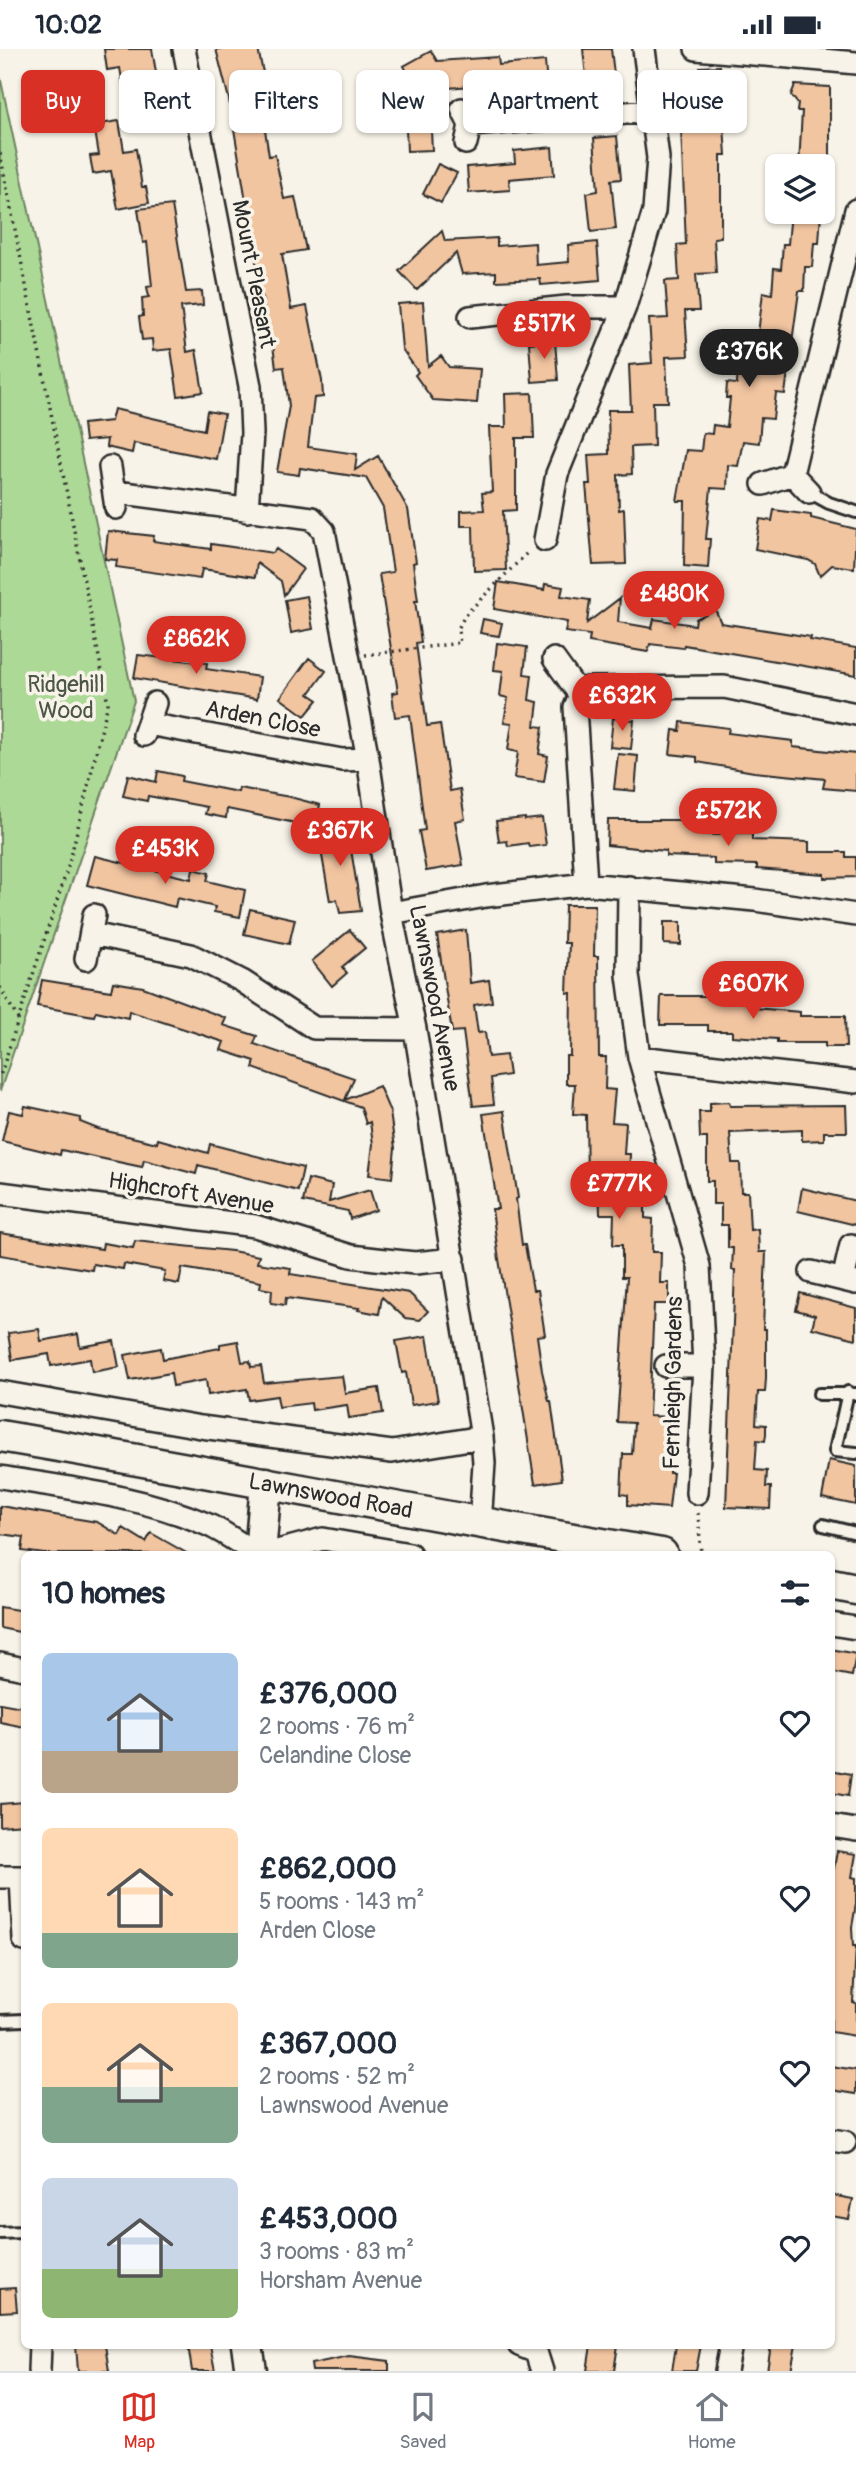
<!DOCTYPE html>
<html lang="en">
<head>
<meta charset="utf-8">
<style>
	:root { --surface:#fff; --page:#f2f2f3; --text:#1f2937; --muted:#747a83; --line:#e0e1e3; --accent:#d93025 }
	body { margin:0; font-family:Pangolin,sans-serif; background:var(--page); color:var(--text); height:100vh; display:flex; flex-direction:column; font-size:26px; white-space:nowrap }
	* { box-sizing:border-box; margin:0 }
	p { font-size:23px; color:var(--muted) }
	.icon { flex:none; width:38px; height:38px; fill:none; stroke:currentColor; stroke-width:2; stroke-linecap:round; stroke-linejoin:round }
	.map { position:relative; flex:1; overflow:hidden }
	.panel { position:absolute; left:21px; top:1502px; width:814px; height:798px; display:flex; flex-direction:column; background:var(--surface); border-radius:10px; box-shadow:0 2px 5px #0004 }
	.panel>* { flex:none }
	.top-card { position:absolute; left:21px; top:21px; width:816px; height:63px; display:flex; gap:14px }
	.fabs { position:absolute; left:765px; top:105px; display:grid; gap:14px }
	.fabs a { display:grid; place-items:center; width:70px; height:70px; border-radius:10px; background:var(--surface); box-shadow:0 2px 5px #0004; font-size:35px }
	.price { position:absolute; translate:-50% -60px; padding:0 16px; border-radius:24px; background:var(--accent); color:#fff; font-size:23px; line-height:46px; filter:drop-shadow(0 2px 4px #0008) }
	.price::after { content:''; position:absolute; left:50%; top:42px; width:21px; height:16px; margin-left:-10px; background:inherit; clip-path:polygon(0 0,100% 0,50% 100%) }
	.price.selected { background:#222; color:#fff }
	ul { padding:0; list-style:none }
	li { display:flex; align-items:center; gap:21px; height:175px; padding:0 21px }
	li span { display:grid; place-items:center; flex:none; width:196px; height:140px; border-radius:10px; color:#555 }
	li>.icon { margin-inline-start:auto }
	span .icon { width:84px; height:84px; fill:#fffc; stroke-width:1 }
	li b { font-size:30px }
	h2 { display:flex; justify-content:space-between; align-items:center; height:84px; padding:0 21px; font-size:30px }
	.chip { padding:0 24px; border-radius:10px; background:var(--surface); box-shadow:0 2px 5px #0004; font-size:24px; line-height:63px }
	.chip.selected { background:var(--accent); color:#fff }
	.status { display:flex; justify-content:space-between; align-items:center; height:49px; padding:0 35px; background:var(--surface); direction:ltr }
	.status svg { height:19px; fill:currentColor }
	.menu { display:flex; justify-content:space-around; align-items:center; height:98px; border-top:2px solid var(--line); background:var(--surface); font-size:19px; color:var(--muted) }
	.menu a { display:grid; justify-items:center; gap:4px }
	.menu .selected { color:var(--accent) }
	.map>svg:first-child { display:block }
</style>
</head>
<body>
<div class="status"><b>10:02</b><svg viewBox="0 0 49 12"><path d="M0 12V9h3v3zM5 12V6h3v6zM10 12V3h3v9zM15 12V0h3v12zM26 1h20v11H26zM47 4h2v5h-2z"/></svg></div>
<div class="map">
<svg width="856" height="2322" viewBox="0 0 856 2322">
	<rect width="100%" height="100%" fill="#f7f3e8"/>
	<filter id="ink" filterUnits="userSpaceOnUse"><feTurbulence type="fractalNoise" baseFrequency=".0143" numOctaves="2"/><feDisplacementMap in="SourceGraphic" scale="14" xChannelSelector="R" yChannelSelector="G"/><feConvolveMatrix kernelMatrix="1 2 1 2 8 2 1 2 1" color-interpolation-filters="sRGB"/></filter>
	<g filter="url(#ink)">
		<path fill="#add997" stroke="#6c8261" stroke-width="2" d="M 0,27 L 134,652 L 0,1042 Z"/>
		<path fill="#f2c5a1" stroke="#2b2b2b" stroke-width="2" d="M 104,0 L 152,0 L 163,64 L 129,69 L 120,19 L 107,21 Z
			M 216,0 L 258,0 L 268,47 L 260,48 L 269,107 L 275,106 L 284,150 L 295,148 L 306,201 L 282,205 L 291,260 L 307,257 L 322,332 L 323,348 L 314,349 L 308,398 L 357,405 L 355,421 L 378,407 L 408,460 L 416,513 L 413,514 L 418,552 L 415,552 L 421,593 L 416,594 L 427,677 L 440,675 L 450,742 L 460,740 L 465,770 L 455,772 L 463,816 L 426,822 L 419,782 L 425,781 L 410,666 L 395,668 L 392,644 L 398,643 L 379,525 L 393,523 L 383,459 L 366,429 L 300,419 L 299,426 L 277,423 L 289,357 L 284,318 L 276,319 L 272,289 L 269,290 L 229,50 Z
			M 583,0 L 611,0 L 616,42 L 588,46 Z
			M 431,2 L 437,12 L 498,8 L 499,16 L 545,12 L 547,37 L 510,41 L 510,34 L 447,39 L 423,52 L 404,17 Z
			M 720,17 L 726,106 L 721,106 L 721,188 L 714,189 L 716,224 L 696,225 L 699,262 L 685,262 L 688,307 L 666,308 L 668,353 L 653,353 L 654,397 L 631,398 L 632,425 L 618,426 L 619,461 L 624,460 L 626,515 L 593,516 L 586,435 L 590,435 L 588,406 L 609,405 L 608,361 L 631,361 L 629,316 L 652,314 L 649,270 L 668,269 L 665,232 L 679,231 L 677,196 L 686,195 L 679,33 L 701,32 L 700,18 Z
			M 795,36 L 830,38 L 830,117 L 799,117 L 802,62 L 797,62 L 798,55 L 791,46 Z
			M 405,61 L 430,61 L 432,101 L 407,102 Z
			M 119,72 L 124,102 L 136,100 L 142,138 L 146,138 L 149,154 L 118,160 L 111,122 L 93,125 L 90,107 L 99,106 L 94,76 Z
			M 617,87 L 621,130 L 611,131 L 616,180 L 591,183 L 587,144 L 598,142 L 594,89 Z
			M 552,98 L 554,126 L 509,130 L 510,141 L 469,144 L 467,118 L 515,114 L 514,102 Z
			M 438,115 L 457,124 L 441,154 L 423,145 Z
			M 172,156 L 186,243 L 202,242 L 203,256 L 181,258 L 187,303 L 196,301 L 203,343 L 178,347 L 171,300 L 153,302 L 152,290 L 142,291 L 139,268 L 143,267 L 142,249 L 149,248 L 147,238 L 152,237 L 147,193 L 143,194 L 138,160 Z
			M 791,163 L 821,163 L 819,194 L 814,194 L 812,218 L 805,218 L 804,242 L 799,242 L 785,345 L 776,344 L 773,370 L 761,369 L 759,394 L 743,392 L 738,417 L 728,416 L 727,440 L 711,439 L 706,490 L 710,490 L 708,519 L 684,517 L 685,452 L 677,452 L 686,401 L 701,402 L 703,384 L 712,385 L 713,376 L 727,378 L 730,349 L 726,349 L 727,334 L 737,335 L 738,310 L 748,311 L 748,301 L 756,302 L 763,243 L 772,245 L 774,219 L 781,220 L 783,195 L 788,195 Z
			M 442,182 L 445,192 L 497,189 L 497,197 L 535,194 L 536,216 L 569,213 L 568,196 L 597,193 L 600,231 L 541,236 L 540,230 L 496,232 L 496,223 L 462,225 L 456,204 L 417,241 L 399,222 Z
			M 423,253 L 428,317 L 441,307 L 449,318 L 480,320 L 477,354 L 433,351 L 415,326 L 418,323 L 402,300 L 398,255 Z
			M 555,292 L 558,331 L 532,333 L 529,294 Z
			M 532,344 L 534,389 L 516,389 L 516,461 L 503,462 L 506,521 L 474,522 L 473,477 L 461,477 L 461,462 L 484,461 L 482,444 L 492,443 L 489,378 L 506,378 L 505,345 Z
			M 114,360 L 204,381 L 207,362 L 224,365 L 216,410 L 134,394 L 132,404 L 106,398 L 107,390 L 85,392 L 83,375 L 111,372 Z
			M 774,461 L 811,466 L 811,469 L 856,480 L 854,519 L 832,516 L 820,527 L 815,515 L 808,511 L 755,500 L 760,470 L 772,472 Z
			M 108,482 L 154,487 L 153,492 L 211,500 L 211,495 L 273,504 L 276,500 L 303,520 L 284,546 L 281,532 L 257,514 L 255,528 L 202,520 L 200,530 L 116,518 L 117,511 L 105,510 Z
			M 498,533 L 544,541 L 545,535 L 563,538 L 561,547 L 590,551 L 587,574 L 620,549 L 618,573 L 652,579 L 654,570 L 695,576 L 696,570 L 715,560 L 721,574 L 811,588 L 810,591 L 856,599 L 856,626 L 684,596 L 683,599 L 650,595 L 648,603 L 589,593 L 590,586 L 565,583 L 567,573 L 494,560 Z
			M 307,547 L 313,580 L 291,584 L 285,551 Z
			M 483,570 L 502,574 L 499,587 L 480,584 Z
			M 497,594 L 527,598 L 524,625 L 532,626 L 529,651 L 538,653 L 535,677 L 543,678 L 539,705 L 548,707 L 544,733 L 514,729 L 518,703 L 508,701 L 512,674 L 504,673 L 508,649 L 500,647 L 503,622 L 494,621 Z
			M 138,606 L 207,614 L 206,620 L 260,628 L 257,650 L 134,629 Z
			M 309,609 L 326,622 L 309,645 L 318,651 L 305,667 L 280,649 Z
			M 613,669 L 634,671 L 631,700 L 610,698 Z
			M 681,673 L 729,679 L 728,684 L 793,692 L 793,698 L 856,705 L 856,742 L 823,739 L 825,730 L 754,723 L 697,713 L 697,708 L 670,705 L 673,681 L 680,682 Z
			M 618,705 L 638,707 L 635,742 L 614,740 Z
			M 158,722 L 182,727 L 181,732 L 238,743 L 239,739 L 290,748 L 320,756 L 315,778 L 227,760 L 226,769 L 205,765 L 207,758 L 148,747 L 147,752 L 123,747 L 128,726 L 156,733 Z
			M 525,769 L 525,771 L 542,769 L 546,796 L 529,798 L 528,794 L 508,797 L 507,792 L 499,793 L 496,772 Z
			M 608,771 L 685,771 L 685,775 L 694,776 L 694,785 L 719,786 L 726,777 L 733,784 L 752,784 L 752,791 L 809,793 L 809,803 L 846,803 L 846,808 L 856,808 L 856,828 L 824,829 L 824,825 L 757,820 L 757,816 L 714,815 L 714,809 L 666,807 L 666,802 L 607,796 Z
			M 337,773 L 349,788 L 361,862 L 340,864 L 337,851 L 330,852 L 318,784 Z
			M 95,807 L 191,830 L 193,820 L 209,824 L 207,832 L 245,841 L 240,868 L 214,863 L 215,858 L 177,849 L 175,858 L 87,836 Z
			M 565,856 L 595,856 L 594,907 L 598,907 L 599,1008 L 606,1008 L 605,1040 L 615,1041 L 612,1073 L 626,1074 L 624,1105 L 630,1105 L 629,1136 L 645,1136 L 645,1169 L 653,1170 L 652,1203 L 661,1203 L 660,1234 L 669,1234 L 669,1255 L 654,1255 L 649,1367 L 672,1368 L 669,1424 L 673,1424 L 669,1459 L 628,1456 L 628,1446 L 621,1445 L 623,1405 L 632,1405 L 634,1374 L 617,1373 L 627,1228 L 622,1228 L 622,1196 L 613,1196 L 614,1165 L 600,1165 L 599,1131 L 587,1130 L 586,1066 L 573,1065 L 575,1035 L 566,1035 L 566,1007 L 570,1007 L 571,944 L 567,944 L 569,894 L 564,894 Z
			M 250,860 L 295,870 L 289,895 L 244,885 Z
			M 664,873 L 681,873 L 681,896 L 664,895 Z
			M 350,881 L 365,899 L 342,918 L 347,924 L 332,937 L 312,912 Z
			M 466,881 L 470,934 L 489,931 L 492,953 L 474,956 L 478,984 L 485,983 L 488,1008 L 506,1006 L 509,1026 L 491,1029 L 494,1055 L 473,1057 L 463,982 L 452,983 L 437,886 Z
			M 42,931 L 111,942 L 113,933 L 143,938 L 226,969 L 223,976 L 257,987 L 254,995 L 354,1029 L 345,1051 L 379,1037 L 390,1063 L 395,1099 L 392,1129 L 369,1126 L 373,1095 L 370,1073 L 366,1075 L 361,1058 L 253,1019 L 255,1012 L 221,1001 L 224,993 L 129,962 L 128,969 L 96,962 L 94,967 L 37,957 Z
			M 661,947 L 708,947 L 708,950 L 732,950 L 732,952 L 755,953 L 755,959 L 800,963 L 800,967 L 845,967 L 846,998 L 825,998 L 825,994 L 777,994 L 777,990 L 732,987 L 732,982 L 708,982 L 708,976 L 660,976 Z
			M 729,1053 L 730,1057 L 846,1056 L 847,1083 L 824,1083 L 824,1091 L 802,1092 L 802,1081 L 730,1084 L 732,1114 L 740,1114 L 741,1143 L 748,1143 L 750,1181 L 758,1180 L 759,1203 L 766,1203 L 763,1280 L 766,1280 L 766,1329 L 765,1343 L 758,1343 L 756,1375 L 766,1376 L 766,1385 L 765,1392 L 757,1391 L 755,1421 L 767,1422 L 766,1438 L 771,1438 L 770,1460 L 726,1458 L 735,1221 L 732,1221 L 733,1199 L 728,1199 L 728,1176 L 721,1176 L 721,1155 L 713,1155 L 713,1132 L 707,1132 L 707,1089 L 700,1089 L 699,1063 L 710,1063 L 710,1054 Z
			M 25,1057 L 81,1069 L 80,1073 L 98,1080 L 157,1094 L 158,1090 L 208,1104 L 210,1095 L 303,1119 L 298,1142 L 198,1116 L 196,1125 L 144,1111 L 142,1118 L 61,1101 L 60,1106 L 2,1092 L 9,1062 L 23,1065 Z
			M 504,1062 L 518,1149 L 516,1150 L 522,1196 L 525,1196 L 533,1241 L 538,1241 L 545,1286 L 537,1287 L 542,1322 L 549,1352 L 551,1352 L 562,1431 L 535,1435 L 498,1204 L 492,1160 L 498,1160 L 483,1065 Z
			M 308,1130 L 332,1136 L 329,1153 L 370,1141 L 376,1161 L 350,1170 L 348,1162 L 303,1153 Z
			M 802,1139 L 856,1152 L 856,1176 L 798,1162 Z
			M 0,1184 L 102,1200 L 103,1194 L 133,1199 L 135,1192 L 232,1202 L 259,1207 L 257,1214 L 291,1219 L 290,1225 L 409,1244 L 428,1262 L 420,1271 L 405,1269 L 382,1248 L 379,1265 L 358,1261 L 359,1259 L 286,1249 L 285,1256 L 271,1254 L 272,1241 L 260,1239 L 261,1233 L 224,1226 L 182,1219 L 179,1235 L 163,1232 L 165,1222 L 124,1215 L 123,1220 L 93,1215 L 92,1221 L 0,1206 Z
			M 800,1244 L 856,1259 L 856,1290 L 812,1279 L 815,1266 L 796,1261 Z
			M 39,1280 L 41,1292 L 78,1285 L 80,1298 L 114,1292 L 119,1318 L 92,1323 L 90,1310 L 51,1317 L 49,1305 L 12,1311 L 8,1284 Z
			M 427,1287 L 438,1352 L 411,1356 L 406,1323 L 402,1324 L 396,1292 Z
			M 238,1292 L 242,1313 L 250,1312 L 251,1318 L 261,1317 L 264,1334 L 342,1327 L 345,1344 L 379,1339 L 383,1364 L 349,1369 L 347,1356 L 312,1361 L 311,1354 L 279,1358 L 277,1347 L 249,1351 L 247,1340 L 208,1346 L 206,1331 L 173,1337 L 171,1324 L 130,1331 L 125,1306 L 161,1299 L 163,1310 L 220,1299 L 220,1295 Z
			M 829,1411 L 856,1417 L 856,1456 L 822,1449 Z
			M 0,1457 L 97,1473 L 119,1486 L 123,1479 L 146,1493 L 151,1484 L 188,1505 L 44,1505 L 22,1502 L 24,1488 L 0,1485 Z
			M 0,1558 L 24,1562 L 24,1584 L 0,1579 Z
			M 831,1600 L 856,1605 L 852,1627 L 831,1623 Z
			M 0,1654 L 22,1658 L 24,1678 L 0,1673 Z
			M 831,1721 L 851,1725 L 848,1747 L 831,1744 Z
			M 24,1753 L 24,1775 L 0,1777 L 0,1755 Z
			M 837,1802 L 856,1805 L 852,1828 L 856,1829 L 856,1855 L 852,1878 L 853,1897 L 856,1897 L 853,1953 L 856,1954 L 856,1987 L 831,1983 L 831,1818 L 834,1819 Z
			M 831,2017 L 856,2021 L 856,2045 L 831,2041 Z
			M 831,2146 L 853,2150 L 849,2170 L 831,2167 Z
			M 15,2239 L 17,2262 L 0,2263 L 0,2240 Z
			M 76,2296 L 105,2296 L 109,2322 L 78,2322 Z
			M 188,2296 L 210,2296 L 215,2322 L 192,2322 Z
			M 591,2296 L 618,2296 L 614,2322 L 587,2322 Z
			M 676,2296 L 701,2296 L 696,2322 L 672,2322 Z
			M 771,2296 L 796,2296 L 791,2322 L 767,2322 Z
			M 349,2307 L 389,2312 L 389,2322 L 312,2322 L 311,2315 Z"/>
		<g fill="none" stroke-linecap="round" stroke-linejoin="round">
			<g stroke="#2b2b2b" stroke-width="16">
				<path id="lane" d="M 809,443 L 829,454 L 856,463
					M 848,1343 L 835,1402 L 856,1404
					M 819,1345 L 856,1345
					M 823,1476 L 856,1484
					M 0,1972 L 24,1971
					M 0,2184 L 24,2183"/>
			</g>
			<g stroke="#2b2b2b" stroke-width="26">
				<path id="street" d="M 184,0 L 250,337 L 252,384 L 247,462
					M 696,0 L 856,14
					M 462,60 L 470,76 L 466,94
					M 470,76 L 653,62
					M 470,268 L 567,258 L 625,258
					M 110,418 L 116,459
					M 792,425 L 809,443
					M 763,435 L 792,425 L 856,161
					M 116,443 L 312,469 L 324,482 L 368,710 L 391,864 L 415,980 L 482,1388 L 484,1414 L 480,1476
					M 545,491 L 557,425 L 625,258 L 654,162 L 658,109 L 644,0
					M 554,610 L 580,646
					M 148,675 L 342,711 L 368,710
					M 144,686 L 155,654
					M 586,835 L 575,658 L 580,646 L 588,639 L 724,638 L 856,665
					M 629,838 L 628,926 L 639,1008 L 699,1217 L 704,1317 L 697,1444
					M 391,864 L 486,847 L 586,835 L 755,851 L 856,866
					M 92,885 L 191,906 L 242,932 L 314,979 L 415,980
					M 86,910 L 94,866
					M 639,1008 L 856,1033
					M 0,1144 L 255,1177 L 351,1207 L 376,1210 L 415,1214 L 454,1210
					M 811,1223 L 856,1234
					M 843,1231 L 851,1196
					M 666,1317 L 704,1317
					M 0,1343 L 201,1378 L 392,1403 L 482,1388
					M 0,1428 C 69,1439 141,1447 206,1475 C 223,1482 240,1495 257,1505
					M 266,1505 L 323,1490 L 410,1505
					M 831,1575 L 856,1579
					M 0,1615 L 24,1620
					M 831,1777 L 856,1781
					M 0,1828 L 24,1828
					M 21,1828 L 24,1891
					M 831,2091 L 845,2093
					M 519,2296 L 536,2303 L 542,2322
					M 39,2322 L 40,2296
					M 726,2322 L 731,2296"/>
			</g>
			<g stroke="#2b2b2b" stroke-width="35">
				<g id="secondary">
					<path id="s1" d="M 0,1387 C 221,1424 441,1469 662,1505"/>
					<path d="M 260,1505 L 266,1434"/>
					<path d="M 831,1535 L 856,1540"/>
					<path d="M 247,2296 L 251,2322"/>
				</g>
			</g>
			<path stroke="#2b2b2b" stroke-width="3.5" stroke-dasharray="2 5" stroke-linecap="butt" d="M 0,104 L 108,654 L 69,815 L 0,1027
				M 365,606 L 460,594 L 458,580 L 465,566 L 529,502
				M 0,938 L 18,970
				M 698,1464 L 701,1505"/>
			<use href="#lane" stroke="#f7f3e8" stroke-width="10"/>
			<use href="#street" stroke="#f7f3e8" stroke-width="21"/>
			<use href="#secondary" stroke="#f7f3e8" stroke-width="30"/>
		</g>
	</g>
	<g text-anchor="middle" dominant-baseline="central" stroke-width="7" stroke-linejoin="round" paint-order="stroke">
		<g font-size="23" fill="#2b2b2b" stroke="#f7f3e8">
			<text transform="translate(254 225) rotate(79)">Mount Pleasant</text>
			<text transform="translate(263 670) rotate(11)">Arden Close</text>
			<text transform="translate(435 949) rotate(79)">Lawnswood Avenue</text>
			<text transform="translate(191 1144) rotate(9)">Highcroft Avenue</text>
			<text transform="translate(673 1334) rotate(-89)">Fernleigh Gardens</text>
			<text stroke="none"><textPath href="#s1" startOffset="336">Lawnswood Road</textPath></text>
		</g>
		<g font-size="23" fill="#4c5646" stroke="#f7f3e8">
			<text x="66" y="635">Ridgehill<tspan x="66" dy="26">Wood</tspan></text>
		</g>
	</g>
</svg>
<div class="fabs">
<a><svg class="icon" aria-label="layers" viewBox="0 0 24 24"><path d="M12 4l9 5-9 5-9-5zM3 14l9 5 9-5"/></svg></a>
</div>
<b class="price" style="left:544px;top:312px">£517K</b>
<b class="price selected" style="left:749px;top:340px">£376K</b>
<b class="price" style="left:674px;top:582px">£480K</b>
<b class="price" style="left:196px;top:627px">£862K</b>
<b class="price" style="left:622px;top:684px">£632K</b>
<b class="price" style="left:728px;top:799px">£572K</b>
<b class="price" style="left:340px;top:819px">£367K</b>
<b class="price" style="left:165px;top:837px">£453K</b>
<b class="price" style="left:753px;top:972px">£607K</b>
<b class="price" style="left:619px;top:1172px">£777K</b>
<div class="top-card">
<a class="chip selected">Buy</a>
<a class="chip">Rent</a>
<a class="chip">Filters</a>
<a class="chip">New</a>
<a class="chip">Apartment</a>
<a class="chip">House</a>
</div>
<section class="panel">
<h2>10 homes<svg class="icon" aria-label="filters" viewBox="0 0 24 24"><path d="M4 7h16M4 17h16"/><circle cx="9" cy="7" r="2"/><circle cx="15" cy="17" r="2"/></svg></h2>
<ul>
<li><span style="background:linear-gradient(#a9c7e8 70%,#b9a48a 0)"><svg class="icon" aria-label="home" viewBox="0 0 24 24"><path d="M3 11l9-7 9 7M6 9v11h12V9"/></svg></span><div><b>£376,000</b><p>2 rooms · 76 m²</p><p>Celandine Close</p></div><svg class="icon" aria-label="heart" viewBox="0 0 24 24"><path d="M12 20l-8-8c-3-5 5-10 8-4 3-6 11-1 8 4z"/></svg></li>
<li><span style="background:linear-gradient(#ffd9b3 75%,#7fa58c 0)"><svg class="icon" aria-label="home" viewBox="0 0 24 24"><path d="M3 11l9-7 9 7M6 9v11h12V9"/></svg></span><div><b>£862,000</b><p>5 rooms · 143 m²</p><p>Arden Close</p></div><svg class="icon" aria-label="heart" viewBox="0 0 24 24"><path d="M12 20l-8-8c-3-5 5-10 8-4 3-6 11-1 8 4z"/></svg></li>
<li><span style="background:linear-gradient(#ffd9b3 60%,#7fa58c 0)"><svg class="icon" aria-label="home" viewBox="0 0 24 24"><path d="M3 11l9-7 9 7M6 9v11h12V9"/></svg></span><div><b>£367,000</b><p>2 rooms · 52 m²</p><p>Lawnswood Avenue</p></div><svg class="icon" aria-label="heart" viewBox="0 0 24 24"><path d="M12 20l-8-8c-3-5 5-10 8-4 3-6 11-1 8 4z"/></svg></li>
<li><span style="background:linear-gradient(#c9d6e8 65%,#8fb573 0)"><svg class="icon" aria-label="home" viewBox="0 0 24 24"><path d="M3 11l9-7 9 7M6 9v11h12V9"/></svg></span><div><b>£453,000</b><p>3 rooms · 83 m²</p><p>Horsham Avenue</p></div><svg class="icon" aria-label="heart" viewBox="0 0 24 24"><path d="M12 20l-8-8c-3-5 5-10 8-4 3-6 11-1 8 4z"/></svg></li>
</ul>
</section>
</div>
<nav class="menu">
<a class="selected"><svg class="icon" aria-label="map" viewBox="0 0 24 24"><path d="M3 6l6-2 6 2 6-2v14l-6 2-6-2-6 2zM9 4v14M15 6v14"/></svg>Map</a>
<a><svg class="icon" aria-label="saved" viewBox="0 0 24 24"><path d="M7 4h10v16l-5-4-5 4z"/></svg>Saved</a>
<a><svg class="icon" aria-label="home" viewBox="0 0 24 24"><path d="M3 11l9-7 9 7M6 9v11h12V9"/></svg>Home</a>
</nav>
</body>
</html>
